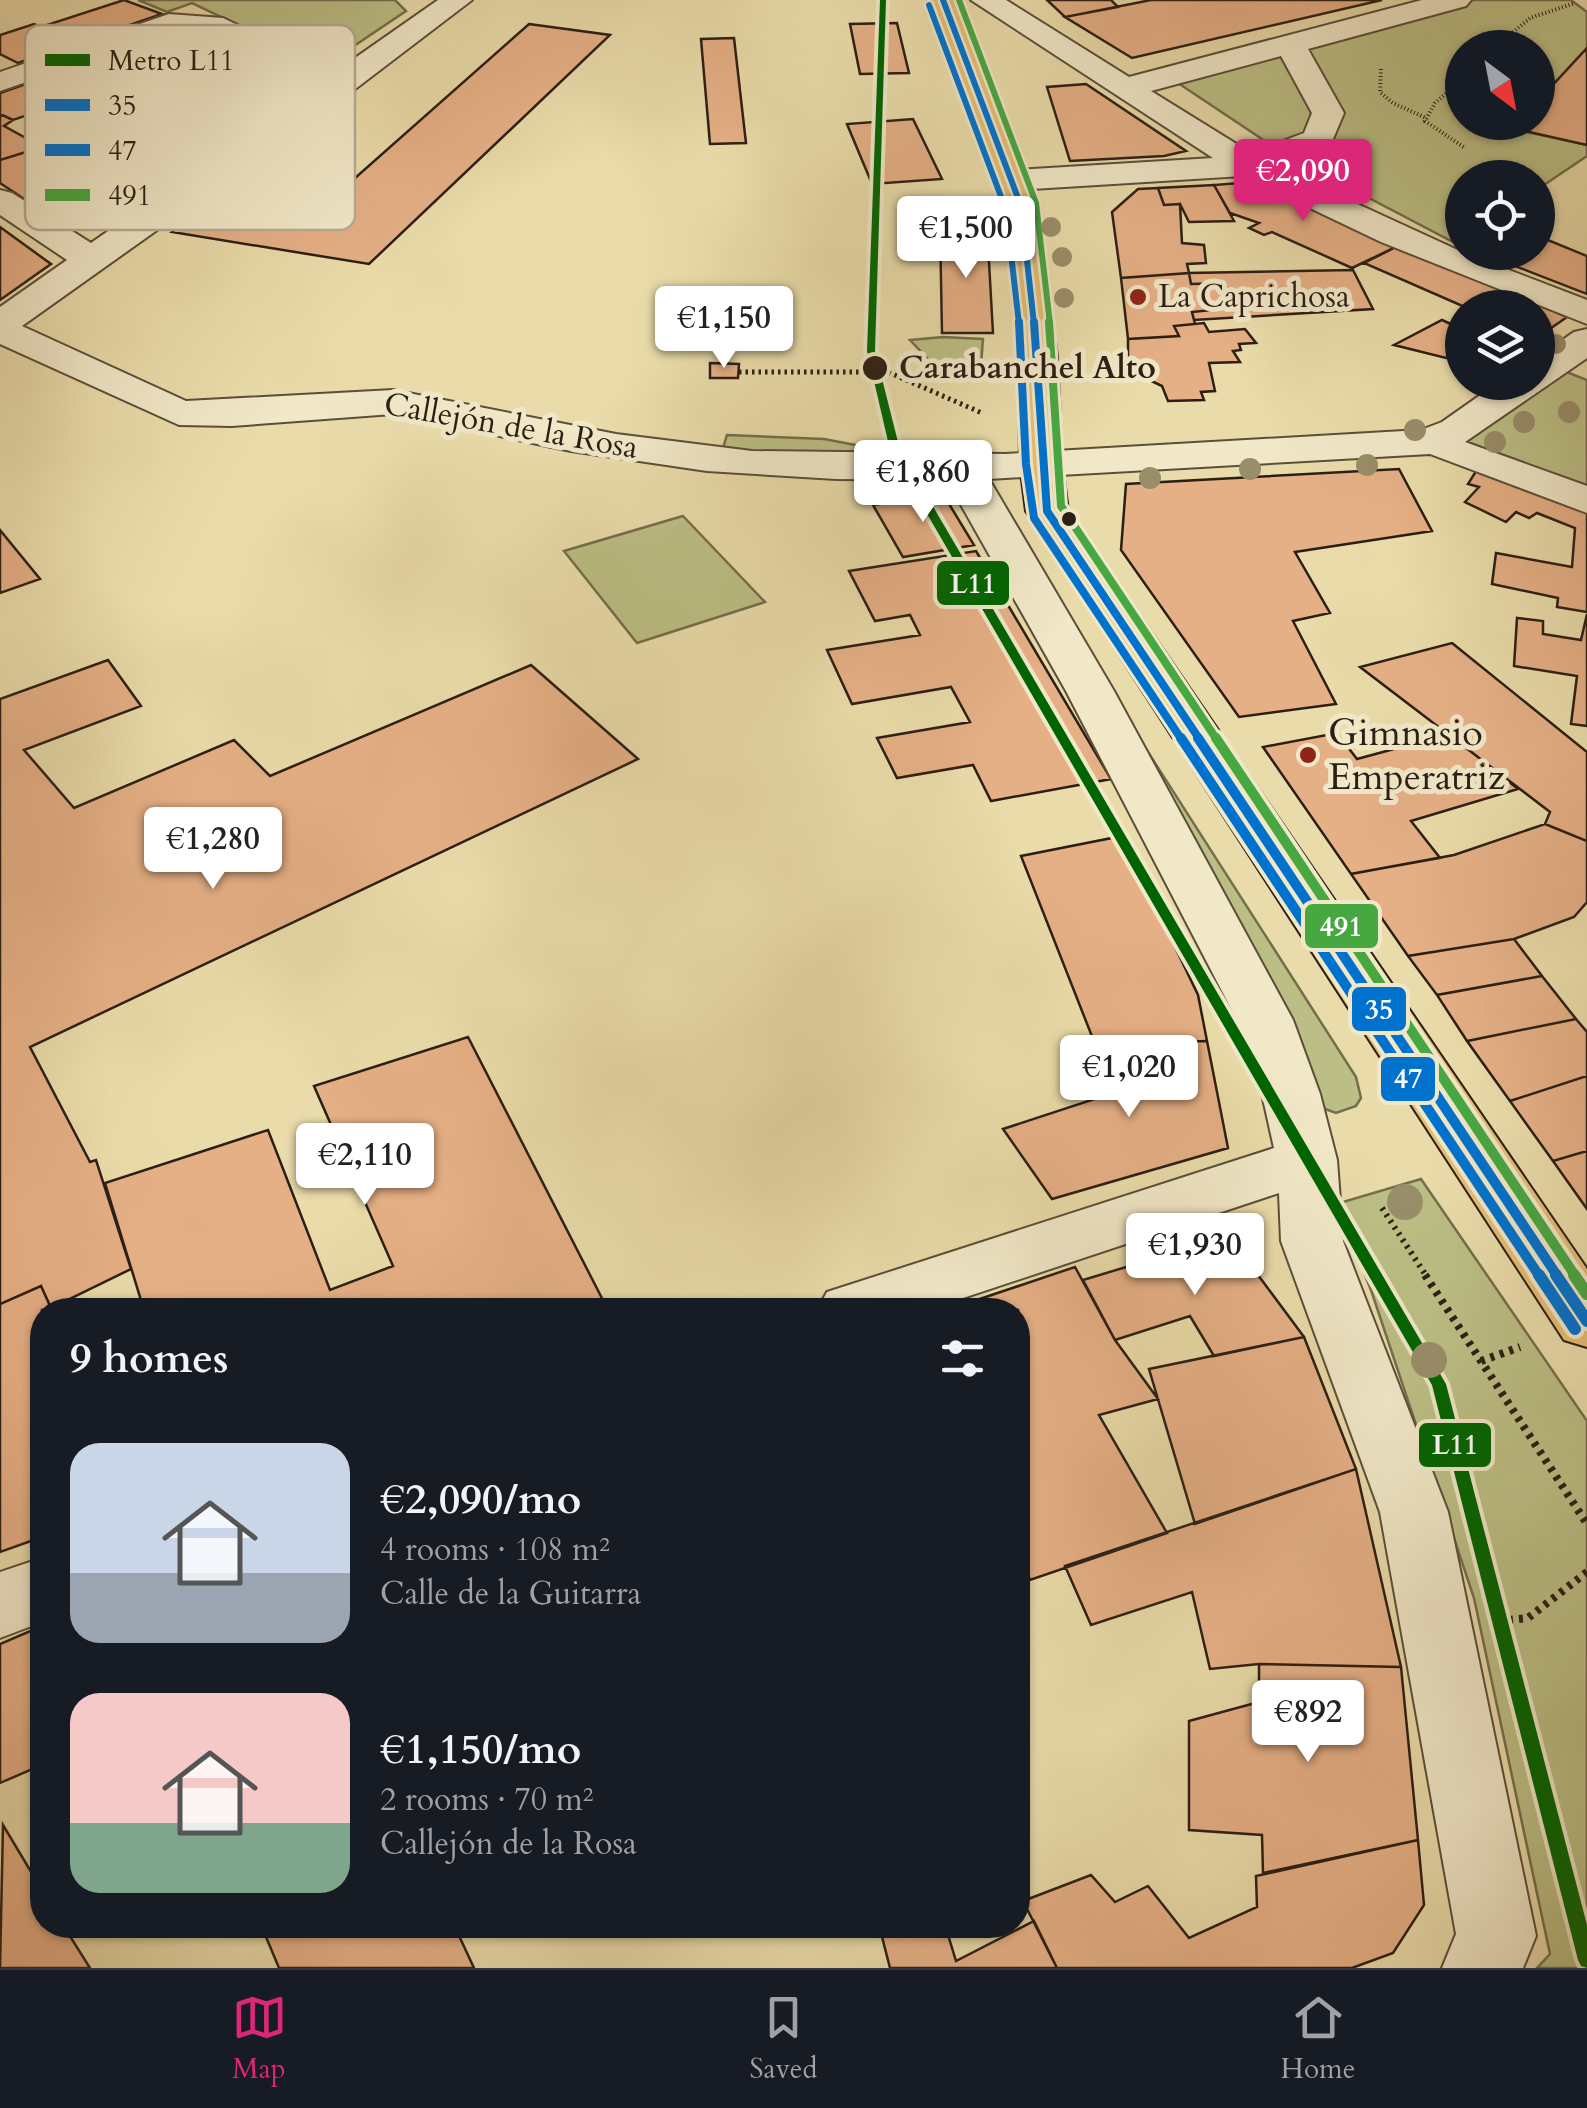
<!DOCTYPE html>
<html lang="en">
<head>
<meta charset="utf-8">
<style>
	:root { --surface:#171b24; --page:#20242c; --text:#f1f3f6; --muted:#9ea1a6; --line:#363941; --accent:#db2777 }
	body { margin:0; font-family:Cardo,serif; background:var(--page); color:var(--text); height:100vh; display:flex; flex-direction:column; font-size:38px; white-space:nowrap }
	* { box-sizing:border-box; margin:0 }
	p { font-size:32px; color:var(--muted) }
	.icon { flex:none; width:55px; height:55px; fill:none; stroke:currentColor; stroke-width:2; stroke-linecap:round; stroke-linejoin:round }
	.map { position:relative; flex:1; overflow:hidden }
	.side { position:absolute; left:30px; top:1298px; width:1000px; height:640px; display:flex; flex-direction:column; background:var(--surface); border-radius:40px; box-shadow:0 2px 8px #0004 }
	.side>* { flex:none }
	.needle { width:65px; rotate:148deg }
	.controls { position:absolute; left:1445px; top:30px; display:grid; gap:20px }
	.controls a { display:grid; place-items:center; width:110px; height:110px; border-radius:50%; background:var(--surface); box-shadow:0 2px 8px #0004; font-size:50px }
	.price { position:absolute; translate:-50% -85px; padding:0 22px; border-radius:10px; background:#fff; color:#222; font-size:32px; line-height:65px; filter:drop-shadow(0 2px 5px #0008) }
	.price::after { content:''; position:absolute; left:50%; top:60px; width:30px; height:22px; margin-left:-15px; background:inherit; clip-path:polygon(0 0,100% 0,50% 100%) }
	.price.current { background:var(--accent); color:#fff }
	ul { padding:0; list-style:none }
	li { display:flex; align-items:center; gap:30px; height:250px; padding:0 40px }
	li span { display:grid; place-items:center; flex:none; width:280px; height:200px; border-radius:30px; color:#555 }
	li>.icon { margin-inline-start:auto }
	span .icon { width:120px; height:120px; fill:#fffc; stroke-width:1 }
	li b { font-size:42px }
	h2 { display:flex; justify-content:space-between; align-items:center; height:120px; padding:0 40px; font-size:42px }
	.tabs { display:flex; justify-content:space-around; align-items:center; height:140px; border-top:2px solid var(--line); background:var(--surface); font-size:28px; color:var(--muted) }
	.tabs a { display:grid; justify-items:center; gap:5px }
	.tabs .current { color:var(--accent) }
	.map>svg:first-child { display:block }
</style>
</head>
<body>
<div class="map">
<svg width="1587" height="1968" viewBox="0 0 1587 1968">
	<rect width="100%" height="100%" fill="#eadcaa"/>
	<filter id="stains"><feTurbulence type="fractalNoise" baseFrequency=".002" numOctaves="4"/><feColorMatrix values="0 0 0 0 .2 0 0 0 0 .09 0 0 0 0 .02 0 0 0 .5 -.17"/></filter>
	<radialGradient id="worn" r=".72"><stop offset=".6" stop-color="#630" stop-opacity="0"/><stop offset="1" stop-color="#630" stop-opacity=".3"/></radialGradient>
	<path fill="#bcbf85" stroke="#746e4c" stroke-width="2.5" d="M 138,0 L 395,0 L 406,11 L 324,66 L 192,3 L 167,12 Z
		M 1456,0 L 1571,0 L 1587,12 L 1587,48 L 1538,101 L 1538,48 L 1462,48 L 1462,122 L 1517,123 L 1513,129 L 1587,145 L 1587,156 L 1538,189 L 1538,178 L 1462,178 L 1462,241 L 1457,244 L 1283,153 L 1169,77 Z
		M 943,337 L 983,339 L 980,378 L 948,380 L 910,340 Z
		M 1564,371 L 1587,380 L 1587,500 L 1447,449 Z
		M 727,435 L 824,439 L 887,451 L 883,464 L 723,448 Z
		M 683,516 L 765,602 L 637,643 L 564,551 Z
		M 1123,713 L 1356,1077 L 1361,1098 L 1356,1106 L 1336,1113 L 1325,1109 L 1113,717 Z
		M 1421,1179 L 1587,1421 L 1587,1968 L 1537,1968 L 1550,1954 L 1474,1598 L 1371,1290 L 1336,1204 Z"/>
	<path fill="#e6b086" stroke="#2b1e14" stroke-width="2.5" d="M 124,0 L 162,14 L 18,63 L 0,54 L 0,35 L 34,24 L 41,27 Z
		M 1047,0 L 1111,0 L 1118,7 L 1065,17 Z
		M 1151,0 L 1382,0 L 1132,58 L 1065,17 Z
		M 897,23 L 909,73 L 860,74 L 850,24 Z
		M 529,24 L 610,35 L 369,264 L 172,232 L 218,194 L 319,210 Z
		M 734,38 L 746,143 L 710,144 L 701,39 Z
		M 1587,48 L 1587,145 L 1512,128 L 1517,122 L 1538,122 L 1538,101 Z
		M 98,59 L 137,78 L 13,120 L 0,114 L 0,93 Z
		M 1086,84 L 1186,151 L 1164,156 L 1070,161 L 1047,87 Z
		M 0,114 L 13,120 L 4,126 L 42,147 L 0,160 Z
		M 913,119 L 942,179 L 872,184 L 847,124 Z
		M 42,147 L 81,172 L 61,178 L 127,208 L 117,214 L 53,218 L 0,183 L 0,160 Z
		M 1252,182 L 1400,245 L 1352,268 L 1272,232 L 1264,235 L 1249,228 L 1259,223 L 1230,213 L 1214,185 Z
		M 1214,185 L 1234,221 L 1189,222 L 1180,204 L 1164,205 L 1158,188 Z
		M 1158,188 L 1164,205 L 1180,204 L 1182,243 L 1204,245 L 1206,263 L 1187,264 L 1189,273 L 1121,278 L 1112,212 L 1138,189 Z
		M 0,227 L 51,264 L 0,300 Z
		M 940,227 L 987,227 L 993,333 L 942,333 Z
		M 1538,236 L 1587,256 L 1587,294 L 1479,252 L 1538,252 Z
		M 1400,245 L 1567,317 L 1538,337 L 1538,308 L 1467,308 L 1364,263 Z
		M 1353,270 L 1373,309 L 1194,320 L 1192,312 L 1231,308 L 1225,283 L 1191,284 L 1189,273 Z
		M 1189,273 L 1191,284 L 1225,283 L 1231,308 L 1192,312 L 1195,324 L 1174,326 L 1179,336 L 1128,339 L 1121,278 Z
		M 1442,320 L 1462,329 L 1462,349 L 1446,358 L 1394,345 Z
		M 1204,323 L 1209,332 L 1245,329 L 1256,343 L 1239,344 L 1241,350 L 1233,351 L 1240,362 L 1209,363 L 1215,391 L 1201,392 L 1204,400 L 1168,401 L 1162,386 L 1128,370 L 1128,339 L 1179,336 L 1174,326 Z
		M 710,363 L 739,364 L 738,378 L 710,378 Z
		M 1478,468 L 1587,506 L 1587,612 L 1557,607 L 1558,598 L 1492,584 L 1496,553 L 1572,567 L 1575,528 L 1537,513 L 1529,518 L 1516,512 L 1506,522 L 1465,502 L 1479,487 L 1468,484 Z
		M 1399,469 L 1432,531 L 1295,552 L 1330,613 L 1293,621 L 1336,704 L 1239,717 L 1121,550 L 1126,484 Z
		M 943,494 L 974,545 L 903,557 L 873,505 Z
		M 0,530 L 40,579 L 0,593 Z
		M 976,551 L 1111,779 L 991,801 L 973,765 L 897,778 L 877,738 L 970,722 L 951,687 L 852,704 L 827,650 L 920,635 L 910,615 L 875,621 L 849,571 Z
		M 1587,614 L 1587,726 L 1571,724 L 1577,676 L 1514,666 L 1517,618 L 1543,621 L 1543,634 L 1581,640 Z
		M 1452,643 L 1587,752 L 1587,841 L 1545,824 L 1550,812 L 1360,667 Z
		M 108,660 L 141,706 L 24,750 L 74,808 L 234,740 L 270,776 L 531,665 L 638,759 L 30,1047 L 90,1162 L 96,1160 L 131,1269 L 51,1308 L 41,1286 L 0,1304 L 0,699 Z
		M 1337,733 L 1357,759 L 1449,734 L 1518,789 L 1411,821 L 1440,858 L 1351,874 L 1263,747 Z
		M 1545,824 L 1587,841 L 1587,902 L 1574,917 L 1514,939 L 1408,956 L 1351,874 L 1454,855 Z
		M 1122,836 L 1198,995 L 1207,1041 L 1095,1044 L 1021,856 Z
		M 1514,939 L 1542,976 L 1437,995 L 1408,956 Z
		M 1542,976 L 1576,1019 L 1467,1041 L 1437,995 Z
		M 1576,1019 L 1587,1032 L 1587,1076 L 1510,1101 L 1467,1041 Z
		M 468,1037 L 608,1310 L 144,1310 L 105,1183 L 268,1130 L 330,1290 L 393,1266 L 314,1086 Z
		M 1207,1041 L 1228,1148 L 1052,1199 L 1003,1129 L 1113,1093 L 1106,1044 Z
		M 1587,1076 L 1587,1151 L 1553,1161 L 1510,1101 Z
		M 1587,1151 L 1587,1209 L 1553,1161 Z
		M 1229,1236 L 1304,1337 L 1214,1356 L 1190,1316 L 1115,1340 L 1083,1280 Z
		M 1075,1267 L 1115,1340 L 1158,1399 L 1099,1415 L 1167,1533 L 1030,1580 L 1018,1549 L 1018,1310 L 947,1310 Z
		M 41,1286 L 52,1310 L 42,1310 L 42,1537 L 0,1552 L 0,1304 Z
		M 1304,1337 L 1356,1469 L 1195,1524 L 1149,1369 Z
		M 1356,1469 L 1401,1667 L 1259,1664 L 1210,1669 L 1192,1592 L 1091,1625 L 1065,1566 Z
		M 42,1626 L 42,1765 L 0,1783 L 0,1644 Z
		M 1259,1664 L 1401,1667 L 1418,1840 L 1263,1873 L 1262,1835 L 1189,1830 L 1189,1721 L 1259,1702 Z
		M 3,1825 L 42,1890 L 42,1925 L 63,1925 L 90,1968 L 0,1968 Z
		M 1418,1840 L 1424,1905 L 1393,1953 L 1352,1968 L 1057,1968 L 1023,1901 L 1091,1875 L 1115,1902 L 1148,1886 L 1189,1938 L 1257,1907 L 1256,1876 Z
		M 1034,1921 L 1057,1968 L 890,1968 L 879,1925 L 945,1925 L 956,1961 Z
		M 261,1925 L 454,1925 L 474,1968 L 279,1968 Z"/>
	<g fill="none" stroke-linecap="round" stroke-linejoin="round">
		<g stroke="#5b4e3a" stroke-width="4">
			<path id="street" d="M 438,0 L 472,0 L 350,93 L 22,326 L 186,401 L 393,390 L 616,434 L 752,451 L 1005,454 L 1421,430 L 1442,422 L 1499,382 L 1538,382 L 1538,357 L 1574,332 L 1587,329 L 1587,358 L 1465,442 L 1587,486 L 1587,513 L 1430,454 L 989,479 L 1114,691 L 1293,1020 L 1320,1094 L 1337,1160 L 1343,1241 L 1448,1512 L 1536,1936 L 1523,1968 L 1442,1968 L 1456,1934 L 1380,1512 L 1281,1241 L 1279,1193 L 927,1310 L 817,1310 L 827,1292 L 1274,1148 L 1262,1094 L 1237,1020 L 1066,691 L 947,480 L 836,479 L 707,471 L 571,451 L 393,414 L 232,426 L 179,425 L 0,344 L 0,307 L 67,260 L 0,215 L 0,190 L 12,193 L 91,243 L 315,86 L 207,33 L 172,32 L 0,91 L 0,72 L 169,14 L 223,18 L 335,72 Z
				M 971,0 L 1006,0 L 1129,77 L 1422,0 L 1471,0 L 1466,6 L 1308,49 L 1344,113 L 1330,146 L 1277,167 L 1462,252 L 1587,300 L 1587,324 L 1381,242 L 1243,176 L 1014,190 L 1002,187 L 997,180 L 1002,173 L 1014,170 L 1213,158 ZM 1281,56 L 1312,113 L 1304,133 L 1251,153 L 1151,91 Z
				M 42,1558 L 42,1622 L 0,1638 L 0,1572 Z"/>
		</g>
		<g stroke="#2b1e14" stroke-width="4">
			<path id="primary" d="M 928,0 L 958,0 L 1038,206 L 1057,357 L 1062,464 L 1068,511 L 1587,1269 L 1587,1347 L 1564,1340 L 1026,511 L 1020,464 L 1019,357 L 1004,206 Z"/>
		</g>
		<path stroke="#2b1e14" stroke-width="4" stroke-dasharray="1 2.5" stroke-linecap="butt" d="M 1494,48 L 1530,18 L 1575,3
			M 1381,69 L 1380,92 L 1393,103 L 1426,118
			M 1462,80 L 1435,103 L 1425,121 L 1465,148"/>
		<path stroke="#2b1e14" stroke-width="5" stroke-dasharray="2.5 4" stroke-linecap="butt" d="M 739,372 L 888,372 L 982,413"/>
		<path stroke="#2b1e14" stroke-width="6" stroke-dasharray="2.5 5" stroke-linecap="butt" d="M 1382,1208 L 1427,1277"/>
		<path stroke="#2b1e14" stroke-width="8" stroke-dasharray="4 6" stroke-linecap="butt" d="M 1425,1275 L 1587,1524
			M 1481,1361 L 1520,1347
			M 1509,1620 L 1528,1618 L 1587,1572"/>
		<use href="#street" fill="#f1e8c8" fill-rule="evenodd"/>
		<use href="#primary" fill="#e5be75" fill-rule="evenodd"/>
		<g stroke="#f1e8c8" stroke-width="11">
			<path id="bus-1-far3" d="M 943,0 L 1021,206 L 1034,324"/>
		</g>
		<g stroke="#f1e8c8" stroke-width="14">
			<path id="bus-1-far2" d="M 1034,322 L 1047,511 L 1200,740"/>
		</g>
		<g stroke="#f1e8c8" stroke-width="18">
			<path id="bus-1-far1" d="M 1198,738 L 1558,1277"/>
		</g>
		<g stroke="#f1e8c8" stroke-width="20">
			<path id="bus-1" d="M 1556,1275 L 1587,1321"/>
		</g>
		<g stroke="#f1e8c8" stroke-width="11">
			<path id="bus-2-far3" d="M 929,5 L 1006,210 L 1019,324"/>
		</g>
		<g stroke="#f1e8c8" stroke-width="14">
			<path id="bus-2-far2" d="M 1019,322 L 1026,464 L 1034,518 L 1182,740"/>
		</g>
		<g stroke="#f1e8c8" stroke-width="18">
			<path id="bus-2-far1" d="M 1181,738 L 1540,1277"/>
		</g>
		<g stroke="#f1e8c8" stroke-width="20">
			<path id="bus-2" d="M 1539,1275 L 1575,1329"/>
		</g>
		<g stroke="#f1e8c8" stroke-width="11">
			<path id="bus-3-far3" d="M 959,0 L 1036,203 L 1050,324"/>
		</g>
		<g stroke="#f1e8c8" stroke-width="14">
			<path id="bus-3-far2" d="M 1049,322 L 1061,506 L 1217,740"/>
		</g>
		<g stroke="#f1e8c8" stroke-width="18">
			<path id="bus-3-far1" d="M 1216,738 L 1576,1277"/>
		</g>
		<g stroke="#f1e8c8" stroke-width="20">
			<path id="bus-3" d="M 1574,1275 L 1587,1294"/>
		</g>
		<use href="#bus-1-far3" stroke="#0072ce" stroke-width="6"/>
		<use href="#bus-1-far2" stroke="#0072ce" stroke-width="8"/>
		<use href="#bus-1-far1" stroke="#0072ce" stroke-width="10"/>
		<use href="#bus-1" stroke="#0072ce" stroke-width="12"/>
		<use href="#bus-2-far3" stroke="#0072ce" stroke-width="6"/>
		<use href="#bus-2-far2" stroke="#0072ce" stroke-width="8"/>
		<use href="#bus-2-far1" stroke="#0072ce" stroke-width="10"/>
		<use href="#bus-2" stroke="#0072ce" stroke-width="12"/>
		<use href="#bus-3-far3" stroke="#47a842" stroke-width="6"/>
		<use href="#bus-3-far2" stroke="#47a842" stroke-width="8"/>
		<use href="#bus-3-far1" stroke="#47a842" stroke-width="10"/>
		<use href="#bus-3" stroke="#47a842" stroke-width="12"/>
		<g stroke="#f1e8c8" stroke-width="8">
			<path id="metro-1" d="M 880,0 L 886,0 L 875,351 L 900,450 L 1446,1384 L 1587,1925 L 1587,1968 L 1581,1966 L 1578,1960 L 1432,1385 L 890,450 L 867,351 Z"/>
		</g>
		<use href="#metro-1" fill="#006400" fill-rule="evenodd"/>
	</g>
	<g fill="#998e6a">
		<circle cx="1051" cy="227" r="10"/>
		<circle cx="1062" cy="257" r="10"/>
		<circle cx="1064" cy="298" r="10"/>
		<circle cx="1556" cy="344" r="10"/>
		<circle cx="1569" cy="412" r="11"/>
		<circle cx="1524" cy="422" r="11"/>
		<circle cx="1415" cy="430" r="11"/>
		<circle cx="1495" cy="442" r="11"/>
		<circle cx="1367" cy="465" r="11"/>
		<circle cx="1250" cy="469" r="11"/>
		<circle cx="1150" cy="478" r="11"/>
		<circle cx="1405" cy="1202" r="18"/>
		<circle cx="1429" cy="1360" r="18"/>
	</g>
	<g fill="#8f2418" stroke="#f1e8c8" stroke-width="4">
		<circle cx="1138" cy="297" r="10"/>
		<circle cx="1308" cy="755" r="10"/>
	</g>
	<g fill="#2b1e14" stroke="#f1e8c8" stroke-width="4">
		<circle cx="875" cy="368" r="14"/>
		<circle cx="1069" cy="519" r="9"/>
	</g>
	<g text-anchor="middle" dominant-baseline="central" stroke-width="10" stroke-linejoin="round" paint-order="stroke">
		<g font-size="32" fill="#2b1e14" stroke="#f1e8c8" text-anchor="start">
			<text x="1158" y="297">La Caprichosa</text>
		</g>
		<g font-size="32" font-weight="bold" fill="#2b1e14" stroke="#f1e8c8" text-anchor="start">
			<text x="899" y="368">Carabanchel Alto</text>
		</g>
		<g font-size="32" fill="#2b1e14" stroke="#f1e8c8">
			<text transform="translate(511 426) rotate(10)">Callejón de la Rosa</text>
		</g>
		<g font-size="38" fill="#2b1e14" stroke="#f1e8c8" text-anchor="start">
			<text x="1328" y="733">Gimnasio<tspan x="1328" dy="44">Emperatriz</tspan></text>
		</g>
	</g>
	<rect x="25" y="25" width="330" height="205" rx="15" fill="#f1e8c8" stroke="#b6ab92" stroke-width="2.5"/>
	<rect x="45" y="54" width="45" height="12" fill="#006400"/>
	<rect x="45" y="99" width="45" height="12" fill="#0072ce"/>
	<rect x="45" y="144" width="45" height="12" fill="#0072ce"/>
	<rect x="45" y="189" width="45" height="12" fill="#47a842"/>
	<g font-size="28" fill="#2b1e14">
		<text x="108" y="70">Metro L11</text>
		<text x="108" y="115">35</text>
		<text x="108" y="160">47</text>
		<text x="108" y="205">491</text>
	</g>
	<g stroke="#f1e8c8" stroke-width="4">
		<rect x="935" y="559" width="76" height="48" rx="10" fill="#006400"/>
		<rect x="1303" y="902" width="77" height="48" rx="10" fill="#47a842"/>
		<rect x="1350" y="985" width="58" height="48" rx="10" fill="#0072ce"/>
		<rect x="1379" y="1055" width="58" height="48" rx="10" fill="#0072ce"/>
		<rect x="1417" y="1421" width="76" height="48" rx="10" fill="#006400"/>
	</g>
	<g font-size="28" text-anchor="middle" font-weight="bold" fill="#fff">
		<text x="973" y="593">L11</text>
		<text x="1341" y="936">491</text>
		<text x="1379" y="1019">35</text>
		<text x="1408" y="1088">47</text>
		<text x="1455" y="1454">L11</text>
	</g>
	<rect width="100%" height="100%" filter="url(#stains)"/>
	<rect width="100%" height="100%" fill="url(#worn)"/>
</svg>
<div class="controls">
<a><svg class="needle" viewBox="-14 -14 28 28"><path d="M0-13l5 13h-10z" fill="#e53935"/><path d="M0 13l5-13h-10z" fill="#9ea1a6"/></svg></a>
<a><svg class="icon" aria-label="locate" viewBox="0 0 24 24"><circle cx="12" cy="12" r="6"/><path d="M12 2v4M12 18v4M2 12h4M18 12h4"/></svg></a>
<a><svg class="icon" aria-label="layers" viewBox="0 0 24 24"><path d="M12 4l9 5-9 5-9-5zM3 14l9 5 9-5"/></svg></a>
</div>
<b class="price current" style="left:1303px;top:224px">€2,090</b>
<b class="price" style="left:966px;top:281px">€1,500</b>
<b class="price" style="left:724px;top:371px">€1,150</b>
<b class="price" style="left:923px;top:525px">€1,860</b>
<b class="price" style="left:213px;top:892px">€1,280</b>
<b class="price" style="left:1129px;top:1120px">€1,020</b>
<b class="price" style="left:365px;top:1208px">€2,110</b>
<b class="price" style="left:1195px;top:1298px">€1,930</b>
<b class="price" style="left:1308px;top:1765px">€892</b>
<section class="side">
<h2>9 homes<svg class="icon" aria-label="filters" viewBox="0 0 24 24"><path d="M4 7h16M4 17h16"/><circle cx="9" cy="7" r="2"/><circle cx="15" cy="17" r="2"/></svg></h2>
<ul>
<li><span style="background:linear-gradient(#c9d6e8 65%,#9aa5b1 0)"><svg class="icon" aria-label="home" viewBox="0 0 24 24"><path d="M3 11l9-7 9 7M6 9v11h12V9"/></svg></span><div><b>€2,090/mo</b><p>4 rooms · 108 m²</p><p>Calle de la Guitarra</p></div></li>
<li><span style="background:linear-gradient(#f6c9c9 65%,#7fa58c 0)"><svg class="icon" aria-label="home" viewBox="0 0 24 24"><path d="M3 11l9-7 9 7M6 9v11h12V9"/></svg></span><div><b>€1,150/mo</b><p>2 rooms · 70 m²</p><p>Callejón de la Rosa</p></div></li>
</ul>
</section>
</div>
<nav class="tabs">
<a class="current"><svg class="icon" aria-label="map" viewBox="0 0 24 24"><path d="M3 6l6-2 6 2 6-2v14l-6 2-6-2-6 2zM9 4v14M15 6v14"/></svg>Map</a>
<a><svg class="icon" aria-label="saved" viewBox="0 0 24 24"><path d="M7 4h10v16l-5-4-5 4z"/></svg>Saved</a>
<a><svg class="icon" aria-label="home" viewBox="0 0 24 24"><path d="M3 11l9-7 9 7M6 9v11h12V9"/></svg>Home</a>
</nav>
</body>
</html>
